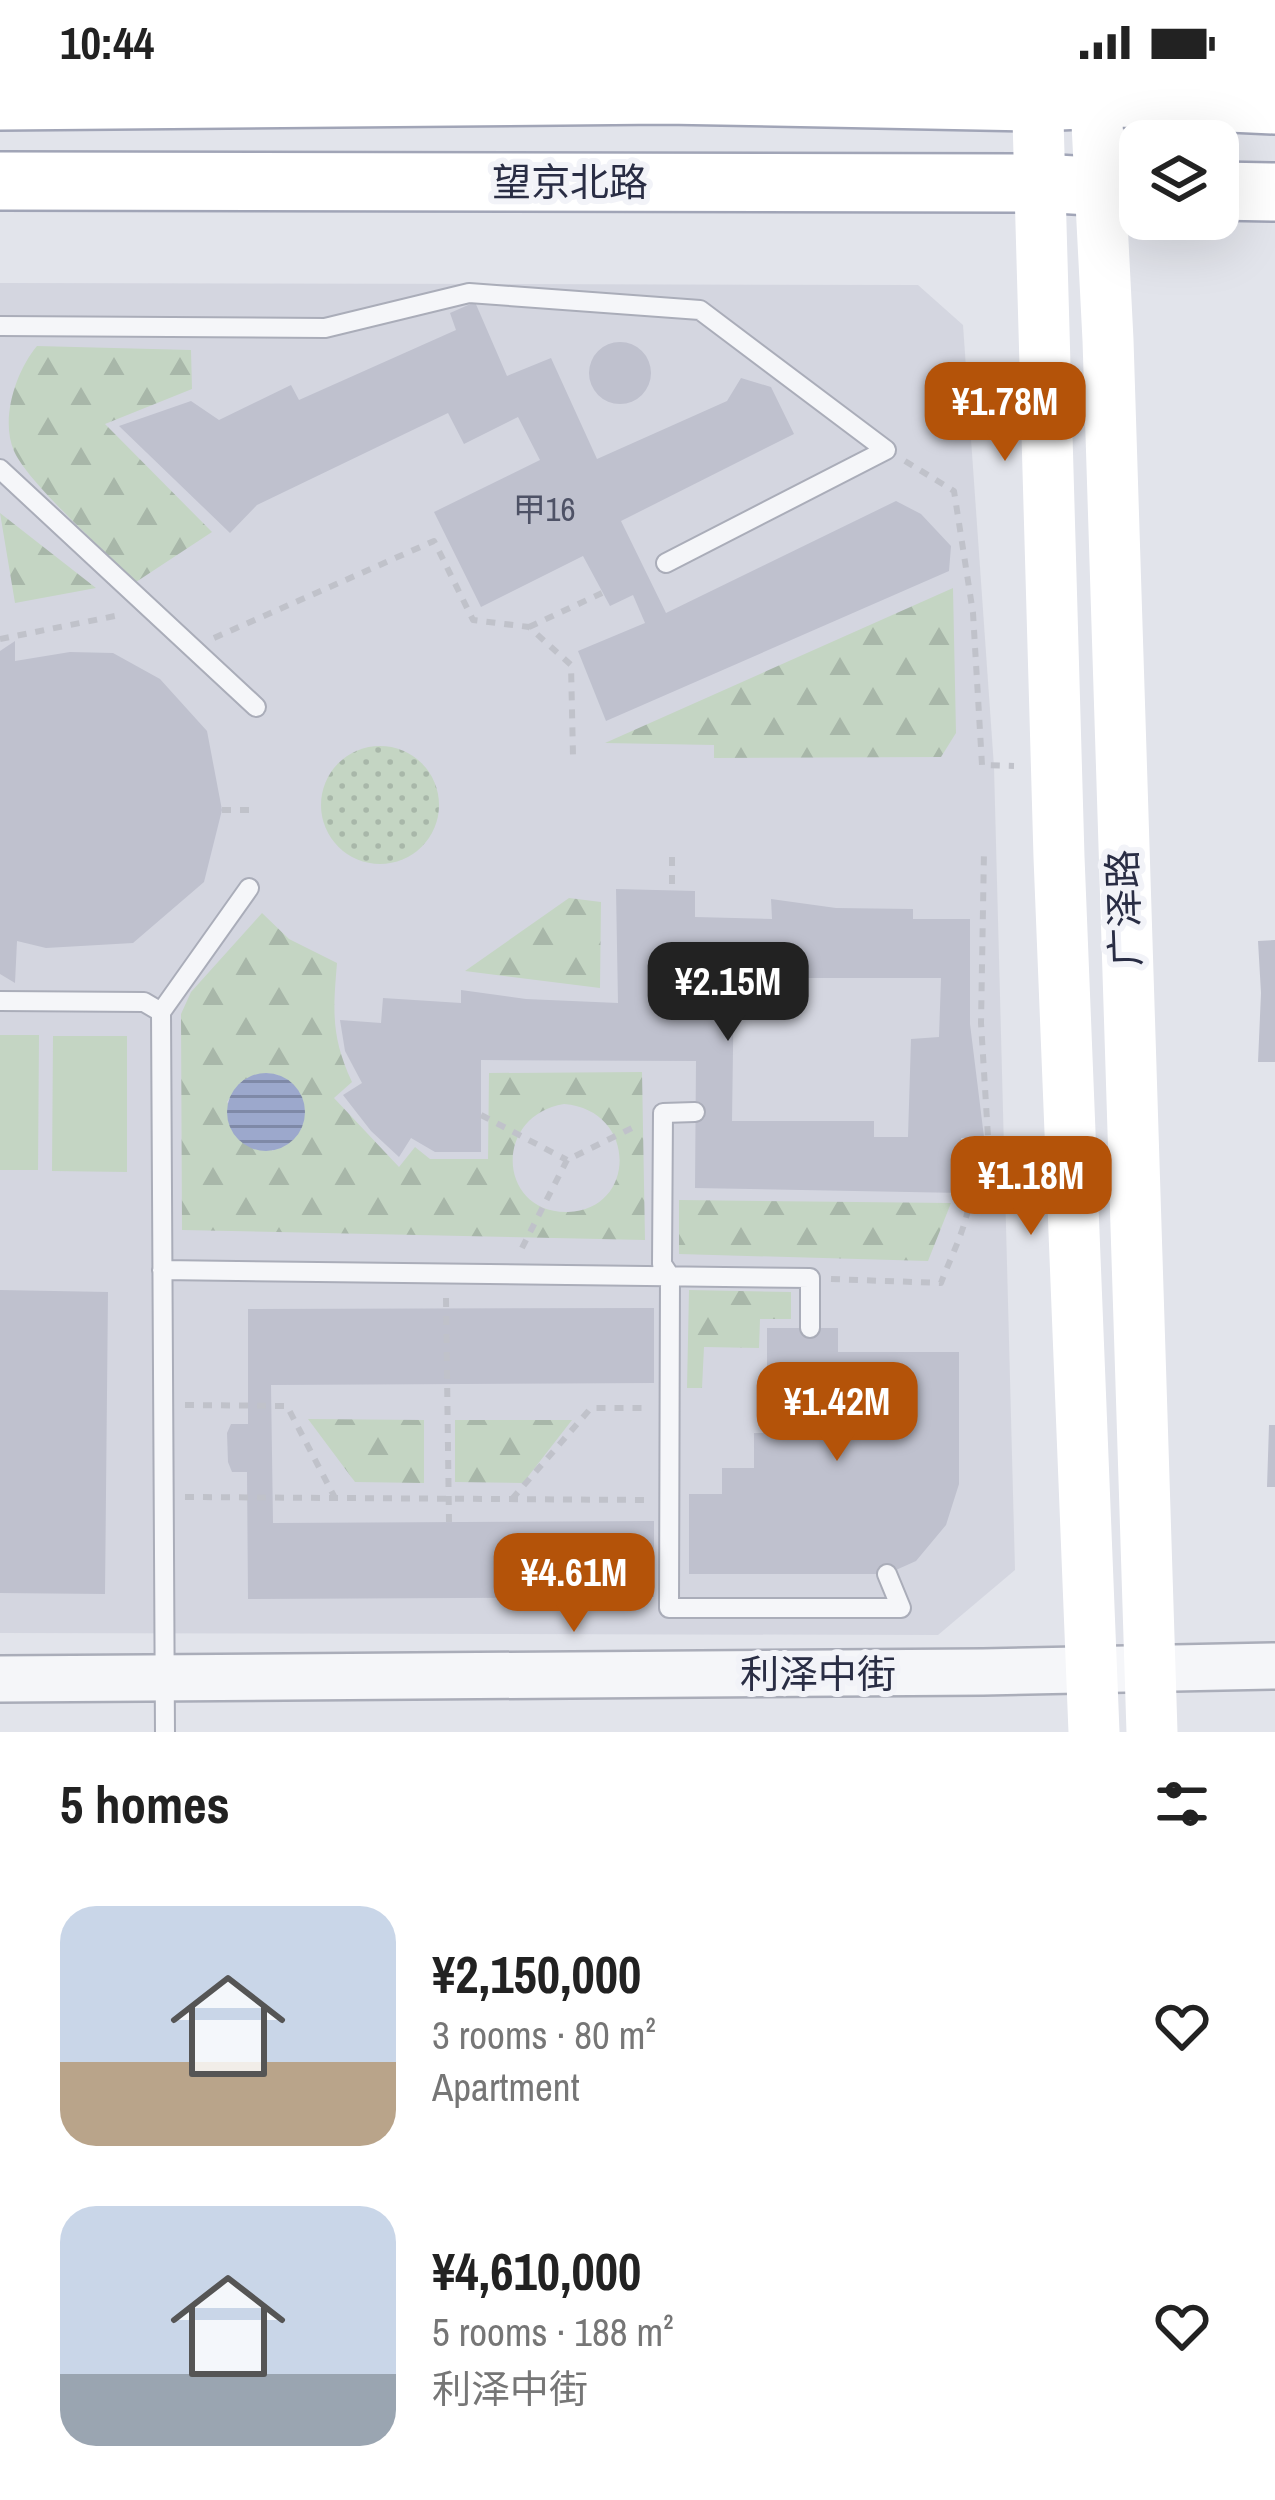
<!DOCTYPE html>
<html lang="en">
<head>
<meta charset="utf-8">
<style>
	:root { --surface:#fff; --page:#f6f6f6; --text:#222; --muted:#767676; --accent:#b45309 }
	body { margin:0; font-family:"Archivo Narrow","Noto Sans SC",sans-serif; background:var(--page); color:var(--text); height:100vh; display:flex; flex-direction:column; font-size:45px; white-space:nowrap }
	* { box-sizing:border-box; margin:0 }
	p { font-size:39px; color:var(--muted) }
	.icon { flex:none; width:66px; height:66px; fill:none; stroke:currentColor; stroke-width:2; stroke-linecap:round; stroke-linejoin:round }
	.map { position:relative; height:1648px; overflow:hidden }
	.side { display:flex; flex-direction:column; background:var(--surface); flex:1 }
	.side>* { flex:none }
	.tools { position:absolute; left:1119px; top:36px; display:grid; gap:24px }
	.tools a { display:grid; place-items:center; width:120px; height:120px; border-radius:24px; background:var(--surface); box-shadow:0 12px 48px #0002; font-size:60px }
	.price { position:absolute; translate:-50% -102px; padding:0 27px; border-radius:24px; background:var(--accent); color:#fff; font-size:39px; line-height:78px; filter:drop-shadow(0 3px 6px #0008) }
	.price::after { content:''; position:absolute; left:50%; top:72px; width:36px; height:27px; margin-left:-18px; background:inherit; clip-path:polygon(0 0,100% 0,50% 100%) }
	.price.selected { background:#222; color:#fff }
	ul { padding:0; list-style:none }
	li { display:flex; align-items:center; gap:36px; height:300px; padding:0 60px }
	li span { display:grid; place-items:center; flex:none; width:336px; height:240px; border-radius:36px; color:#555 }
	li>.icon { margin-inline-start:auto }
	span .icon { width:144px; height:144px; fill:#fffc; stroke-width:1 }
	li b { font-size:51px }
	h2 { display:flex; justify-content:space-between; align-items:center; height:144px; padding:0 60px; font-size:51px }
	.status { display:flex; justify-content:space-between; align-items:center; height:84px; padding:0 60px; background:var(--surface); direction:ltr }
	.status svg { height:33px; fill:currentColor }
	.map>svg:first-child { display:block }
</style>
</head>
<body>
<div class="status"><b>10:44</b><svg viewBox="0 0 49 12"><path d="M0 12V9h3v3zM5 12V6h3v6zM10 12V3h3v9zM15 12V0h3v12zM26 1h20v11H26zM47 4h2v5h-2z"/></svg></div>
<div class="map">
<svg width="1275" height="1648" viewBox="0 0 1275 1648">
	<defs>
		<pattern id="grass-dots" width="8" height="8" patternUnits="userSpaceOnUse" patternTransform="scale(3)"><rect width="8" height="8" fill="#c4d5c3"/><path d="M2 2h.1M6 6h.1" fill="none" stroke="#a8b7a9" stroke-width="1.8" stroke-linecap="round"/></pattern>
		<pattern id="forest-firs" width="22" height="20" patternUnits="userSpaceOnUse" patternTransform="scale(3)"><rect width="22" height="20" fill="#c4d5c3"/><path d="M5 1l3.5 6h-7zM16 11l3.5 6h-7z" fill="#a8b7a9"/></pattern>
		<pattern id="water-rules" width="6" height="5" patternUnits="userSpaceOnUse" patternTransform="scale(3)"><rect width="6" height="5" fill="#9ca8cc"/><path d="M0 2.5h6" fill="none" stroke="#7f89a7"/></pattern>
	</defs>
	<rect width="100%" height="100%" fill="#e2e4eb"/>
	<path fill="#d4d6e0" d="M 0,199 L 918,201 L 963,241 L 994,683 L 1015,1486 L 938,1551 L 0,1549 Z"/>
	<path fill="url(#grass-dots)" d="M321 721a59 59 0 1 1 118 0a59 59 0 1 1-118 0Z"/>
	<path fill="url(#forest-firs)" fill-rule="evenodd" d="M 37,262 L 191,266 L 192,305 L 105,340 L 212,448 L 136,498 C 108,470 28,399 14,367 C 0,335 16,287 37,262 Z
		M 0,429 L 96,504 L 15,519 Z
		M 953,504 L 956,649 L 941,673 L 714,674 L 714,661 L 605,659 Z
		M 569,814 L 601,818 L 600,904 L 465,887 Z
		M 262,829 L 289,855 L 337,879 C 333,927 331,953 352,998 L 334,1014 L 399,1083 L 415,1063 L 430,1075 L 488,1075 L 489,989 L 642,988 L 645,1156 L 182,1146 L 181,930 L 191,908 ZM 266,989 L 278,991 L 298,1006 L 273,1067 L 227,1018 L 242,997 ZM 564,1020 C 638,1026 637,1126 568,1128 C 498,1130 492,1032 564,1020 Z
		M 679,1116 L 680,1116 L 951,1119 L 928,1177 L 679,1170 Z
		M 689,1206 L 791,1208 L 791,1235 L 760,1235 L 759,1264 L 704,1263 L 702,1304 L 687,1304 Z
		M 308,1335 L 424,1336 L 424,1399 L 355,1398 Z
		M 455,1336 L 572,1336 L 523,1399 L 455,1398 Z"/>
	<path fill="#c4d5c3" d="M 0,951 L 39,951 L 38,1086 L 0,1086 Z
		M 53,952 L 127,952 L 127,1088 L 52,1087 Z"/>
	<path fill="url(#water-rules)" d="M227 1028a39 39 0 1 1 78 0a39 39 0 1 1-78 0Z"/>
	<path fill="#bfc1ce" fill-rule="evenodd" d="M 475,218 L 507,292 L 551,274 L 597,375 L 727,317 L 741,294 L 771,303 L 794,350 L 621,437 L 666,529 L 896,417 L 921,430 L 951,462 L 949,487 L 606,637 L 578,567 L 645,539 L 633,511 L 610,522 L 583,472 L 481,523 L 434,428 L 540,376 L 518,333 L 464,360 L 448,329 L 257,421 L 230,449 L 119,342 L 191,317 L 219,336 L 291,301 L 299,316 L 456,246 L 450,229 Z
		M589 289a31 31 0 1 1 62 0a31 31 0 1 1-62 0Z
		M 15,557 L 15,577 L 70,568 L 113,569 L 160,595 L 207,647 L 222,726 L 204,798 L 133,859 L 46,864 L 17,857 L 15,899 L 0,890 L 0,567 Z
		M 616,805 L 695,807 L 695,833 L 772,835 L 771,815 L 836,824 L 913,825 L 913,835 L 970,835 L 970,940 L 984,1053 L 961,1054 L 962,1109 L 695,1104 L 696,977 L 481,976 L 481,1068 L 435,1068 L 411,1054 L 399,1073 L 371,1047 L 343,1011 L 362,999 L 345,967 L 340,936 L 381,939 L 383,914 L 461,919 L 461,906 L 526,915 L 618,919 ZM 734,894 L 941,894 L 939,953 L 911,955 L 908,1053 L 874,1053 L 874,1037 L 732,1037 Z
		M 1275,856 L 1275,978 L 1258,978 L 1261,909 L 1258,857 Z
		M 0,1206 L 108,1208 L 105,1510 L 0,1509 Z
		M 654,1224 L 654,1299 L 271,1301 L 273,1439 L 654,1437 L 654,1513 L 248,1515 L 247,1388 L 232,1388 L 228,1378 L 227,1349 L 231,1340 L 248,1340 L 248,1225 Z
		M 767,1244 L 838,1244 L 838,1268 L 959,1268 L 959,1400 L 946,1441 L 916,1477 L 887,1490 L 689,1490 L 689,1410 L 722,1410 L 722,1384 L 754,1384 L 754,1349 L 767,1349 Z
		M 1269,1341 L 1275,1341 L 1275,1403 L 1267,1403 Z"/>
	<g fill="none" stroke-linecap="round" stroke-linejoin="round">
		<g stroke="#aaadb9" stroke-width="22">
			<path id="service" d="M 0,242 L 325,244 L 469,209 L 700,226 L 886,366 L 666,479
				M 0,385 L 256,623
				M 0,917 L 144,918 L 161,928
				M 695,1028 L 663,1029 L 662,1180 L 670,1192 L 669,1524 L 901,1524 L 887,1490
				M 162,1186 L 810,1194 L 810,1244
				M 165,1648 L 161,928 L 249,804"/>
		</g>
		<g stroke="#aaadb9" stroke-width="50">
			<path id="tertiary" d="M 0,1595 L 983,1588 L 1275,1582"/>
		</g>
		<g stroke="#a1a5b7" stroke-width="62">
			<path id="primary" d="M 0,17 L 665,11 L 1037,18 L 1124,14 L 1275,21
				M 0,97 L 1040,99 L 1140,105
				M 1218,107 L 1275,108"/>
		</g>
		<path stroke="#c0c2ca" stroke-width="6" stroke-dasharray="9 9" stroke-linecap="butt" d="M 1161,146 L 1196,147
			M 905,377 L 954,407 L 973,529 L 982,681 L 1014,682
			M 529,543 L 602,509
			M 214,554 L 434,457 L 473,536 L 529,543 L 571,581 L 573,672
			M 0,555 L 120,531
			M 222,726 L 258,726
			M 672,773 L 672,807
			M 481,1031 L 567,1076
			M 970,1086 L 990,1085 L 981,939 L 984,767
			M 522,1164 L 567,1076 L 638,1041
			M 831,1195 L 941,1199 C 955,1161 985,1111 962,1073
			M 446,1214 L 449,1438
			M 185,1321 L 287,1322 L 335,1414
			M 185,1413 L 646,1416
			M 512,1415 L 591,1324 L 648,1324"/>
		<use href="#service" stroke="#f5f6f9" stroke-width="18"/>
		<use href="#tertiary" stroke="#f5f6f9" stroke-width="45"/>
		<path stroke="#fff" stroke-width="51" d="M 1037,0 L 1059,773 L 1094,1648
			M 1095,0 L 1108,256 L 1152,1648"/>
		<use href="#primary" stroke="#fff" stroke-width="57"/>
	</g>
	<g text-anchor="middle" dominant-baseline="central" stroke-width="12" stroke-linejoin="round" paint-order="stroke">
		<g font-size="33" fill="#4e5266">
			<text x="544" y="425">甲16</text>
		</g>
		<g font-size="39" fill="#292d44" stroke="#f2f3f8">
			<text x="570" y="98">望京北路</text>
			<text transform="translate(1124 824) rotate(-92)">广泽路</text>
			<text x="818" y="1590">利泽中街</text>
		</g>
	</g>
</svg>
<div class="tools">
<a><svg class="icon" aria-label="layers" viewBox="0 0 24 24"><path d="M12 4l9 5-9 5-9-5zM3 14l9 5 9-5"/></svg></a>
</div>
<b class="price" style="left:1005px;top:380px">¥1.78M</b>
<b class="price selected" style="left:728px;top:960px">¥2.15M</b>
<b class="price" style="left:1031px;top:1154px">¥1.18M</b>
<b class="price" style="left:837px;top:1380px">¥1.42M</b>
<b class="price" style="left:574px;top:1551px">¥4.61M</b>
</div>
<section class="side">
<h2>5 homes<svg class="icon" aria-label="filters" viewBox="0 0 24 24"><path d="M4 7h16M4 17h16"/><circle cx="9" cy="7" r="2"/><circle cx="15" cy="17" r="2"/></svg></h2>
<ul>
<li><span style="background:linear-gradient(#c9d6e8 65%,#b9a48a 0)"><svg class="icon" aria-label="home" viewBox="0 0 24 24"><path d="M3 11l9-7 9 7M6 9v11h12V9"/></svg></span><div><b>¥2,150,000</b><p>3 rooms · 80 m²</p><p>Apartment</p></div><svg class="icon" aria-label="heart" viewBox="0 0 24 24"><path d="M12 20l-8-8c-3-5 5-10 8-4 3-6 11-1 8 4z"/></svg></li>
<li><span style="background:linear-gradient(#c9d6e8 70%,#9aa5b1 0)"><svg class="icon" aria-label="home" viewBox="0 0 24 24"><path d="M3 11l9-7 9 7M6 9v11h12V9"/></svg></span><div><b>¥4,610,000</b><p>5 rooms · 188 m²</p><p>利泽中街</p></div><svg class="icon" aria-label="heart" viewBox="0 0 24 24"><path d="M12 20l-8-8c-3-5 5-10 8-4 3-6 11-1 8 4z"/></svg></li>
</ul>
</section>
</body>
</html>
